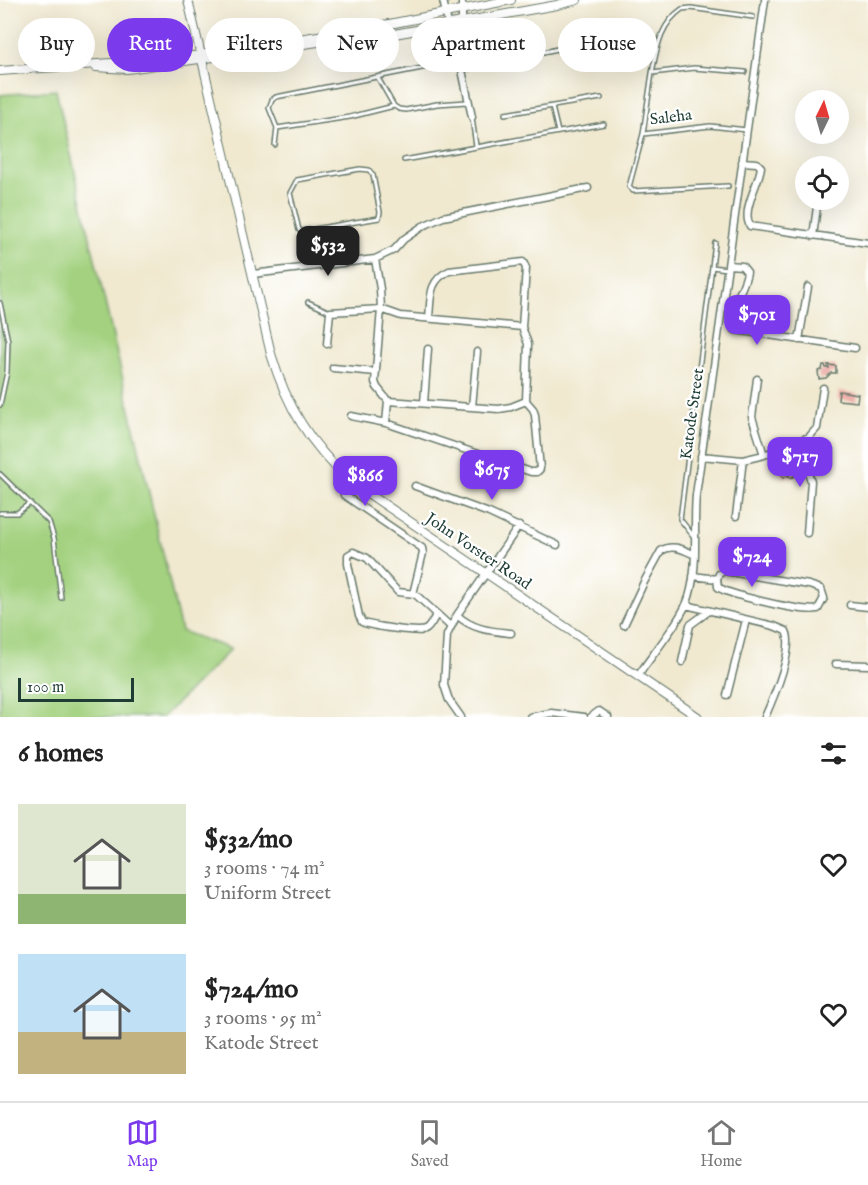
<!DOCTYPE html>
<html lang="en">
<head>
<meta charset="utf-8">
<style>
	:root { --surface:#fff; --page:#f6f6f6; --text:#222; --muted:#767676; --line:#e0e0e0; --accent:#7c3aed }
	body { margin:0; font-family:"IM FELL English",serif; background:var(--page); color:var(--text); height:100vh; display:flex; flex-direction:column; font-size:22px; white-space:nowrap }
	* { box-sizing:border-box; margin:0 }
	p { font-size:20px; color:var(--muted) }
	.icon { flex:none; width:33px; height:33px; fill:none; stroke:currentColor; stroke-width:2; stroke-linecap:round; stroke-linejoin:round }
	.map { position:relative; height:717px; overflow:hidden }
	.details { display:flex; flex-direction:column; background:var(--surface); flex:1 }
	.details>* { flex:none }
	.top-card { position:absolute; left:18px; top:18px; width:832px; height:54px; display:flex; gap:12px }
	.needle { width:39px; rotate:5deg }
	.controls { position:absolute; left:795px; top:90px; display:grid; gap:12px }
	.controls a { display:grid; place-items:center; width:54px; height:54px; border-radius:50%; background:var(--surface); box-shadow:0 6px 24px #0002; font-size:30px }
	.scale { position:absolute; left:18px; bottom:15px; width:116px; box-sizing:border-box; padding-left:6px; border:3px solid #1f3d34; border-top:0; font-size:16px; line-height:21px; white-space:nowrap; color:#1f3d34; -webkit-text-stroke:4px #fff; paint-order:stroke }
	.price { position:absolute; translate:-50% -51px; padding:0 14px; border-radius:12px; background:var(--accent); color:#fff; font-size:20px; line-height:39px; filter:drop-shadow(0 2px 3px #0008) }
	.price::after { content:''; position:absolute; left:50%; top:36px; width:18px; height:14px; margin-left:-9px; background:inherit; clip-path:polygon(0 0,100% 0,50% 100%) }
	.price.current { background:#222; color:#fff }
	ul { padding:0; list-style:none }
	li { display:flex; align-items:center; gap:18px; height:150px; padding:0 18px }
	li span { display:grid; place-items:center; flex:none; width:168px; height:120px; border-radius:0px; color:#555 }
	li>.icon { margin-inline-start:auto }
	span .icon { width:72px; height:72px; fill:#fffc; stroke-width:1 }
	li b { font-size:26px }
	h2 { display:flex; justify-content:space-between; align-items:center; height:72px; padding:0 18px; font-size:26px }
	.chip { padding:0 21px; border-radius:27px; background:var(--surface); box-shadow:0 6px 24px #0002; font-size:21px; line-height:54px }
	.chip.current { background:var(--accent); color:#fff }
	.tabs { display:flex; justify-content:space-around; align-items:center; height:84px; border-top:2px solid var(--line); background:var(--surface); font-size:16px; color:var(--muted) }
	.tabs a { display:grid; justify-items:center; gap:3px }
	.tabs .current { color:var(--accent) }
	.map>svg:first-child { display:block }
</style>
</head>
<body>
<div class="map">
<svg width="868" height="717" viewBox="0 0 868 717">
	<rect width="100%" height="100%" fill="#fff"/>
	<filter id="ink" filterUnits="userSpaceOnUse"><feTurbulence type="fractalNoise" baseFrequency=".0167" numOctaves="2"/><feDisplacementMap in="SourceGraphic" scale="12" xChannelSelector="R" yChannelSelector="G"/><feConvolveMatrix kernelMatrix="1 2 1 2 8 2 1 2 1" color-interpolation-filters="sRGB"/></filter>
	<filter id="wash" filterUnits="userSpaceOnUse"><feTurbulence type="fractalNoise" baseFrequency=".008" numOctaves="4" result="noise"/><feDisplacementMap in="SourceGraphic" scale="24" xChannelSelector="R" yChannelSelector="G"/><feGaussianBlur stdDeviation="1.35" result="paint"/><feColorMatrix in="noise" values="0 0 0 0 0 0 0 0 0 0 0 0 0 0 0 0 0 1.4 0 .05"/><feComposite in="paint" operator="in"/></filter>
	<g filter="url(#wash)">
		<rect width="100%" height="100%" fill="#f0e9d0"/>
		<path fill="#a3d17f" stroke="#61875a" stroke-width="1.5" d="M 56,90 L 181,631 L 231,649 L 163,717 L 0,717 L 0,95 Z"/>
		<g id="blocks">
			<path fill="#eba6a1" d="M 823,365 L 825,365 L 826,368 L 829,368 L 828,365 L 836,366 L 836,373 L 831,373 L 826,378 L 819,379 L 818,371 L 822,370 Z
				M 839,391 L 858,394 L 857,402 L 838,400 Z
				M 795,452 L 804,472 L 790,478 L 789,475 L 783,478 L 780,470 L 777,471 L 773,461 L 777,460 L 780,468 L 787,465 L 786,463 L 791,460 L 789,455 Z"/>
		</g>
	</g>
	<g filter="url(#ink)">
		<use href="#blocks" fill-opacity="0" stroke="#68796b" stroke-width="1.5"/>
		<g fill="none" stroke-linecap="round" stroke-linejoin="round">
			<g stroke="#68796b" stroke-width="6">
				<path id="service" d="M 462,70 L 612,37
					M 745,72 L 694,68 L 652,73 L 643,134 L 710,126 L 747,130
					M 652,73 C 657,48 660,24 682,9 L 691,8 L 753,17
					M 378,78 L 394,106 L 399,109 L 406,110 L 437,104 L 467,102
					M 552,107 L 558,132
					M 505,114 L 601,98
					M 472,118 L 476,146
					M 277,128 L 350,117 L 394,106
					M 643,134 L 629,187 L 633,191 L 728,186
					M 275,145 L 277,128 L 269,108 L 272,100 L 276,97 L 432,66
					M 404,160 L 604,124
					M 360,169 L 369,170 L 373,175 L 380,212 L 379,218 L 302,231 L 299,230 L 290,193 L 297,180 Z
					M 330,226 L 335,263
					M 712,267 L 727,269
					M 308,302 L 330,312
					M 0,303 L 8,341 L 7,372 L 0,405
					M 0,474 L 49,522 L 54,538 L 61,598
					M 0,513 L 17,513 L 30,503
					M 694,537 L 680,519 L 715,243"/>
			</g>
			<g stroke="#68796b" stroke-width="9">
				<path id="minor" d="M 443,0 L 448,24 L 454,38 L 462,70 L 472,117
					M 454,38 L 462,21 L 462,0
					M 742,162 L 757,163 L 761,167 C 759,184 741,210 750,226 L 868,243
					M 813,236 L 818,200
					M 375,259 L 380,289 L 381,309 L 375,382 L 377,387 L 388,401 L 386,423
					M 728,265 L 742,266 L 747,272 C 745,289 724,314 735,330 L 855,348
					M 253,274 L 375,259 L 394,250 L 404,239 L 423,226 L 443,217 L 588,188
					M 429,318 C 431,298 428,281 449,271 L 523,262 L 526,268 L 522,327
					M 799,340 L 808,287
					M 327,344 L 330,312 L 381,309 L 401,316 L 522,327 L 528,344 L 526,401 L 533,409 L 535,415 L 540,469 L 537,472 L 531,472 L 386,423 L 351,416
					M 333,368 L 376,372
					M 757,379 L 752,417 L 764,455
					M 388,401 L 499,409 L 511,407 L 526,401
					M 424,403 L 428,349
					M 472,407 L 477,352
					M 798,442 L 811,481 L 807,533
					M 701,456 L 743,460 L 764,455 L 809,437 L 817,428 L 823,388
					M 415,486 L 489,513 L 557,545
					M 344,495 L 422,548 L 423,553 L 413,594
					M 736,516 L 743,460
					M 693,576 L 717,579 L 719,574 L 724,571 L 809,585 L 821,589 L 824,598 L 818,609 C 805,613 729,595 718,587 L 717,579
					M 686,605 L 774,626 L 786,631 C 795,649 773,699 765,717
					M 850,605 L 868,607
					M 436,615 C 433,620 430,628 425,630 C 418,633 370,626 362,622 L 359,616 L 348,564 L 348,555 L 353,552 L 367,558 L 398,592 L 415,594 L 450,626
					M 457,615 C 473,630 491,631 511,633
					M 624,625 L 644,582 L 661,551 C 672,543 684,550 695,555
					M 682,662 L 690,625 L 709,611
					M 836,664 L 868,665
					M 638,676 C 651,656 683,618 689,597 C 699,564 693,528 696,495 L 765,0
					M 727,695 L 746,620
					M 461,717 L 449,700 L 444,685 L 447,635 L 457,615 L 519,526
					M 530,717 L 551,713 L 584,717
					M 591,717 L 599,711 L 608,717"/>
			</g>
			<g stroke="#68796b" stroke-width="10">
				<path id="tertiary" d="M 188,0 L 271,354 C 287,407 309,443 350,481 L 698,717
					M 268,49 L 325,41 L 372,38 L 557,5 L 577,0
					M 96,67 L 127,69 L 242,53
					M 0,71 L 181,58 L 374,27 L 511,0"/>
			</g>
			<use href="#service" stroke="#fff" stroke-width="3"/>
			<use href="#minor" stroke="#fff" stroke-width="6"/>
			<use href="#tertiary" stroke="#fff" stroke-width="8"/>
		</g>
	</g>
	<g text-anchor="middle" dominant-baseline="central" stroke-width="4.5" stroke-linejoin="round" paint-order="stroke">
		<g font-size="16" fill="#1f3d34" stroke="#fff">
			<text transform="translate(671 118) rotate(-7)">Saleha</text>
			<text transform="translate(693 414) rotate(-82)">Katode Street</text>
			<text transform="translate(478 552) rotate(34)">John Vorster Road</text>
		</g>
	</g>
</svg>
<div class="controls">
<a><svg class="needle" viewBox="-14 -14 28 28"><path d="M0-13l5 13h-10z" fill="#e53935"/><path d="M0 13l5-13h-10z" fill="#767676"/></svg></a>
<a><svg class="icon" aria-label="locate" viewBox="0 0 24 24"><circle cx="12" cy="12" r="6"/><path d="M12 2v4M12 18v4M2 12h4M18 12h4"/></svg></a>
</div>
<div class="scale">100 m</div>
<b class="price current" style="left:328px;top:277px">$532</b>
<b class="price" style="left:757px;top:346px">$701</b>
<b class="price" style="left:800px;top:488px">$717</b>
<b class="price" style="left:492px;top:501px">$675</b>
<b class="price" style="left:365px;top:507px">$866</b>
<b class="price" style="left:752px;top:588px">$724</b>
<div class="top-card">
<a class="chip">Buy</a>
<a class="chip current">Rent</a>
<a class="chip">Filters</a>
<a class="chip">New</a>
<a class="chip">Apartment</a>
<a class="chip">House</a>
</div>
</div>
<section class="details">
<h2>6 homes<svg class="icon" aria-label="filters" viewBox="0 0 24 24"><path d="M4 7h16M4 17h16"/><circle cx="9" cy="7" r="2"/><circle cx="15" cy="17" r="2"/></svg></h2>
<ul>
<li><span style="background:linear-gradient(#dfe7d0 75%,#8fb573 0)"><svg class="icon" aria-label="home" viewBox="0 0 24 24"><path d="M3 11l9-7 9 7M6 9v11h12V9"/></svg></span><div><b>$532/mo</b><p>3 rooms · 74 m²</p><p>Uniform Street</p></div><svg class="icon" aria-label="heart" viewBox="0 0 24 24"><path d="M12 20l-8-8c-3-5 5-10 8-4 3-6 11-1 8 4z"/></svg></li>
<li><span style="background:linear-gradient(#bfe0f5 65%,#c2b280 0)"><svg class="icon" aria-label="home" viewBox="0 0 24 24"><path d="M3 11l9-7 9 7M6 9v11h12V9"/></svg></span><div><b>$724/mo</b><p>3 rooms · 95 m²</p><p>Katode Street</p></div><svg class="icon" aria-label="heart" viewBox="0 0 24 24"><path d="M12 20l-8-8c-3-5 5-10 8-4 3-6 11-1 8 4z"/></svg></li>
</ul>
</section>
<nav class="tabs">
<a class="current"><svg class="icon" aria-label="map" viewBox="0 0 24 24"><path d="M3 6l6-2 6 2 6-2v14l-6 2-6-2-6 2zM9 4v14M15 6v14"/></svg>Map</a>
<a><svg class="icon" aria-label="saved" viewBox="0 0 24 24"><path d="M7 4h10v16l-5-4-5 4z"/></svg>Saved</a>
<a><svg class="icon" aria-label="home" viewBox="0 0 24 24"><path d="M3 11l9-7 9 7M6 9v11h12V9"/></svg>Home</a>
</nav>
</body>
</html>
